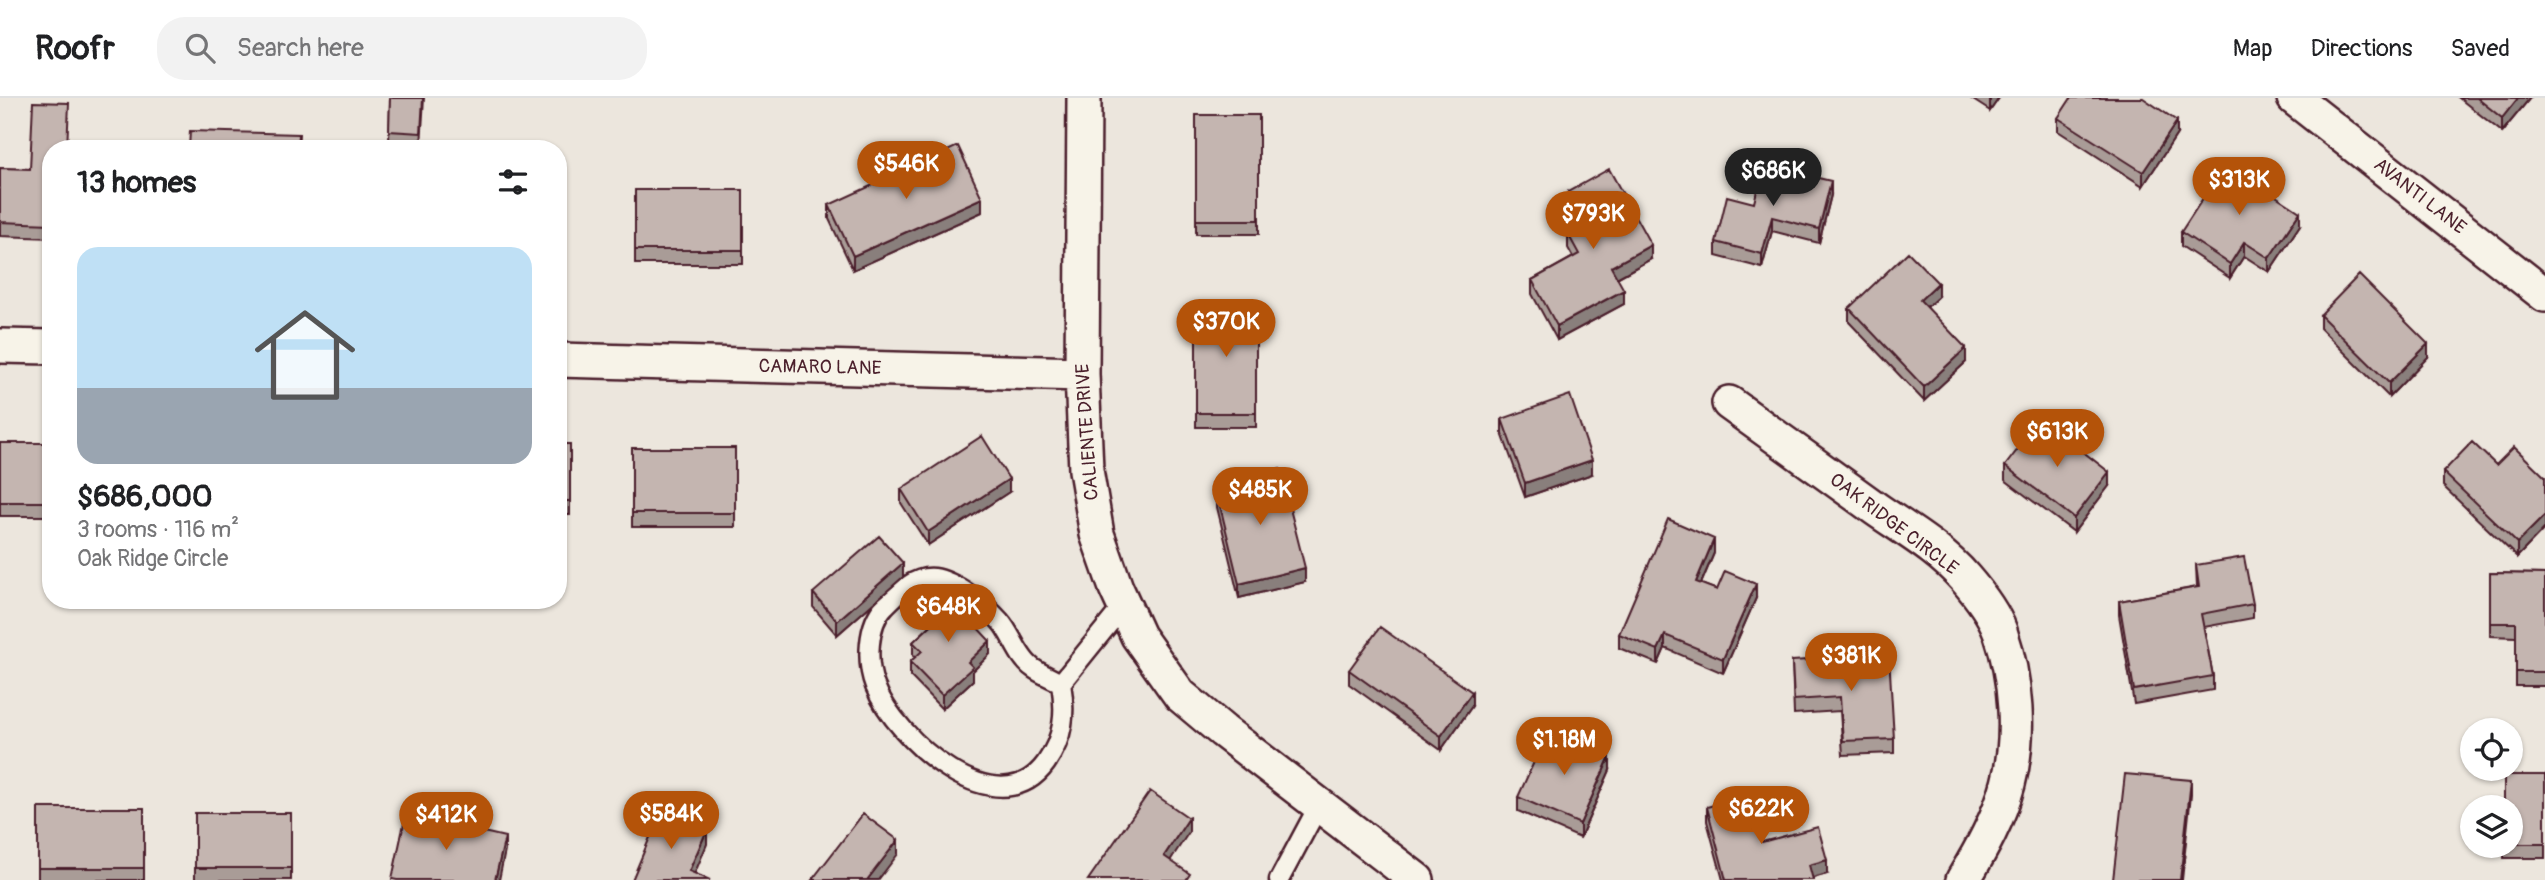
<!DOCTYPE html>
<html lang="en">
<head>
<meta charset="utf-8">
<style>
	:root { --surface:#fff; --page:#f2f2f2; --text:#202124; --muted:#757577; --line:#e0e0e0; --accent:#b45309 }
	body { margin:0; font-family:Pangolin,sans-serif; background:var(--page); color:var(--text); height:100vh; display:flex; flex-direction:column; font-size:26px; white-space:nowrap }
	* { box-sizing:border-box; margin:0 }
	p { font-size:23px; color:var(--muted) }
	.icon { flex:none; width:38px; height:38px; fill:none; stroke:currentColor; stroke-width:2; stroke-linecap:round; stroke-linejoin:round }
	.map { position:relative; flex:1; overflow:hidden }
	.details { position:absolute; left:42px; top:42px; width:525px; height:469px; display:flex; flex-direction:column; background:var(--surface); border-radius:28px; box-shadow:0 2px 5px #0004 }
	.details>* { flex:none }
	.tools { position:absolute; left:2460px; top:620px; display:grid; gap:14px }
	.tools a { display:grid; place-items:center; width:63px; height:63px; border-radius:50%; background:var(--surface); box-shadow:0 2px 5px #0004; font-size:35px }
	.price { position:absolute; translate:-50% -60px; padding:0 16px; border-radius:24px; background:var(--accent); color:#fff; font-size:23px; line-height:46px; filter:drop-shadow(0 2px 4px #0008) }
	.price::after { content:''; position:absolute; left:50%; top:42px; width:21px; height:16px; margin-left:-10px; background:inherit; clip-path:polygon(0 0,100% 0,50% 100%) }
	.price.current { background:#222; color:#fff }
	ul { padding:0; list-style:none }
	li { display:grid; align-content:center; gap:14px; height:371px; padding:0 35px }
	li span { display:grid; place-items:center; height:217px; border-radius:21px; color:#555 }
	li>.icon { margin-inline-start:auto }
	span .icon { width:126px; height:126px; fill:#fffc; stroke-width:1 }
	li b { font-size:30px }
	h2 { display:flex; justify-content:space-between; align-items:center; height:84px; padding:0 35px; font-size:30px }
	header { display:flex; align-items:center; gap:42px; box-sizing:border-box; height:98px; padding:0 35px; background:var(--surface); border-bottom:2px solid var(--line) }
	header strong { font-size:33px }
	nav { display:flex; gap:38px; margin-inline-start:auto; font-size:24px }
	.search { width:490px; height:63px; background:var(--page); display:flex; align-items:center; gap:18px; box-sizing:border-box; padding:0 24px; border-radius:28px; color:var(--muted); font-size:26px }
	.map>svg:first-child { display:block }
</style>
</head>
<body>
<header>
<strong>Roofr</strong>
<div class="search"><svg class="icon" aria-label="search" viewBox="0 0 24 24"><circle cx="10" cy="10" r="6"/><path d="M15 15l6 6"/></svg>Search here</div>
<nav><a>Map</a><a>Directions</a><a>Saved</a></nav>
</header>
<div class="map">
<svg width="2545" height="782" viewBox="0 0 2545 782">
	<rect width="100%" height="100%" fill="#ece6dd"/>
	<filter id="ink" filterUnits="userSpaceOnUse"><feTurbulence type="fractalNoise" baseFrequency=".0143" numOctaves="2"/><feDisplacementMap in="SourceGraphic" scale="14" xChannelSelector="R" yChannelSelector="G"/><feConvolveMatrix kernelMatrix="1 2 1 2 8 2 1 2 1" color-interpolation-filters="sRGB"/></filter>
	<g filter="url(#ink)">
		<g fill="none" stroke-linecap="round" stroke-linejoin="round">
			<g stroke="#4a1f2b" stroke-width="23">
				<path id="service" d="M 1061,585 C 1052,580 1041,576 1033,570 C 1018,560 1012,536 1000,523 C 986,507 955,483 934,480 C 914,478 898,495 885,508 C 867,526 866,565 875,588 C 895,641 998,732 1046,665 C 1064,639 1066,615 1061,585 L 1124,507
					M 1279,782 L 1319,707"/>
			</g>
			<g stroke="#4a1f2b" stroke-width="38">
				<path id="minor" d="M 1084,0 L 1082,276 L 1086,372 L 1097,436 L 1116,490 L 1138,538 L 1180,597 L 1223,633 L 1417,782
					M 2294,0 L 2545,197
					M 0,248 L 51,249
					M 558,262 L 1082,276
					M 1729,305 C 1778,340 1827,376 1876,411 C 1906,432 1941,452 1965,480 C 1978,495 1993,514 2000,533 C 2016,580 2021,638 2008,686 C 1999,720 1981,752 1963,782"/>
			</g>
			<use href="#service" stroke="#f7f3e8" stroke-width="18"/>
			<use href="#minor" stroke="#f7f3e8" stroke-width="33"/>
		</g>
		<path fill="#a99c97" stroke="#4a1f2b" stroke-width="2" d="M 390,0 L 424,0 L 421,48 L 389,47 Z
			M 1970,0 L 1999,0 L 1990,13 Z
			M 2459,0 L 2530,0 L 2502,34 Z
			M 1196,17 L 1259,17 L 1259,136 L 1196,136 Z
			M 69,19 L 51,51 L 51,140 L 0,138 L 0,70 L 30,71 Z
			M 2058,20 L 2177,36 L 2143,88 L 2058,33 Z
			M 558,62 L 560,62 L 559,157 L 558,157 Z
			M 635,92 L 743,92 L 743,166 L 635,166 Z
			M 1568,94 L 1651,161 L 1617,180 L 1624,206 L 1557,242 L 1532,196 L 1532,182 L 1573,159 L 1568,150 L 1568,136 L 1580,130 L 1568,108 Z
			M 1831,97 L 1819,145 L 1772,133 L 1762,170 L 1716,158 L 1716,144 L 1754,105 Z
			M 829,107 L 982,114 L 853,172 L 829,121 Z
			M 2300,127 L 2269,174 L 2244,158 L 2230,180 L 2181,148 L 2181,134 Z
			M 1938,199 L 1927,209 L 1966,264 L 1924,303 L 1849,224 L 1849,210 Z
			M 1196,207 L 1256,207 L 1256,329 L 1196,329 Z
			M 2320,217 L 2428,259 L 2389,299 L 2320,230 Z
			M 1502,321 L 1592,376 L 1525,399 L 1502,335 Z
			M 0,345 L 51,345 L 51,418 L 0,418 Z
			M 558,346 L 570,346 L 570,417 L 558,417 Z
			M 632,350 L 735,350 L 735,429 L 632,429 Z
			M 2496,367 L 2545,379 L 2545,430 L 2517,459 L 2443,388 L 2443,374 Z
			M 2005,368 L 2109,388 L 2074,434 L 2005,382 Z
			M 1215,387 L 1305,484 L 1239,500 L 1215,401 Z
			M 901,391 L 1009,394 L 928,447 L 901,405 Z
			M 1714,455 L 1701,486 L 1717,492 L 1756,500 L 1723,575 L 1665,550 L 1658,566 L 1619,550 L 1619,536 Z
			M 2196,467 L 2253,506 L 2253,520 L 2204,529 L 2213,578 L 2213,592 L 2134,606 L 2119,517 L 2119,503 L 2197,489 Z
			M 2490,475 L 2545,476 L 2545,588 L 2516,588 L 2516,539 L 2490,538 Z
			M 903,479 L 837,537 L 813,509 L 813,495 Z
			M 928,506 L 977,528 L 990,556 L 973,573 L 973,582 L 942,611 L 910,578 L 910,564 L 915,559 L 913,558 L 913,544 L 933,525 L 928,520 Z
			M 1792,563 L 1894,641 L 1894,655 L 1843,657 L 1840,613 L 1794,616 Z
			M 1349,572 L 1472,608 L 1441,652 L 1349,586 Z
			M 1610,672 L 1580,740 L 1518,713 L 1518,699 Z
			M 2545,677 L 2545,760 L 2504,760 L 2504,747 L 2511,747 L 2511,709 Z
			M 1707,709 L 1762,744 L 1827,776 L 1813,780 L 1813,782 L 1723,782 L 1707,723 Z
			M 38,710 L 144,710 L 144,782 L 38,782 Z
			M 195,715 L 291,715 L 291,782 L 195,782 Z"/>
		<path fill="#897f7b" stroke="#4a1f2b" stroke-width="2" d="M 1990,0 L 1999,0 L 1990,13 Z
			M 2518,0 L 2530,0 L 2502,34 L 2502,20 Z
			M 2177,23 L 2177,36 L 2143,88 L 2143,74 Z
			M 1831,83 L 1831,97 L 1819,145 L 1819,131 Z
			M 982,100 L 982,114 L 853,172 L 853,158 Z
			M 2300,114 L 2300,127 L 2269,174 L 2269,160 Z
			M 1772,119 L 1772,133 L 1762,170 L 1762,156 Z
			M 2244,144 L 2244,158 L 2230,180 L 2230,166 Z
			M 1651,147 L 1651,161 L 1611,183 L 1611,169 Z
			M 1938,185 L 1938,199 L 1920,215 L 1920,202 Z
			M 1624,192 L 1624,206 L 1557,242 L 1557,228 Z
			M 2428,246 L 2428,259 L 2389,299 L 2389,285 Z
			M 1966,250 L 1966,264 L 1924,303 L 1924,289 Z
			M 1592,362 L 1592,376 L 1525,399 L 1525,385 Z
			M 2109,374 L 2109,388 L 2074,434 L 2074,420 Z
			M 1009,381 L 1009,394 L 928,447 L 928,434 Z
			M 2545,417 L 2545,430 L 2517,459 L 2517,445 Z
			M 1714,441 L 1714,455 L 1696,497 L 1696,484 Z
			M 903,465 L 903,479 L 837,537 L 837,523 Z
			M 1305,470 L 1305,484 L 1239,500 L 1239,486 Z
			M 1756,486 L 1756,500 L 1723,575 L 1723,561 Z
			M 1665,537 L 1665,550 L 1658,566 L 1658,552 Z
			M 990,543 L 990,556 L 973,573 L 973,582 L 942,611 L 942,597 L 968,564 Z
			M 1472,594 L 1472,608 L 1441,652 L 1441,638 Z
			M 1610,658 L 1610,672 L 1580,740 L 1580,726 Z
			M 2191,682 L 2191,696 L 2182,782 L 2180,782 Z
			M 1189,720 L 1189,734 L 1164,772 L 1164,758 Z
			M 707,732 L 707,746 L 692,782 L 689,773 Z
			M 505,739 L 505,753 L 499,782 L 495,782 Z
			M 898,742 L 898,756 L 878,782 L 867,782 Z
			M 1827,762 L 1827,776 L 1809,781 L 1809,767 Z"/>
		<path fill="#c4b5b0" stroke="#4a1f2b" stroke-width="2" d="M 390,0 L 423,0 L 421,35 L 389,33 Z
			M 2071,0 L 2143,0 L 2177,23 L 2143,74 L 2058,20 Z
			M 2477,0 L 2518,0 L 2502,20 Z
			M 33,4 L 69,5 L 67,51 L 51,51 L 51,126 L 0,124 L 0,70 L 30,71 Z
			M 1196,17 L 1259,17 L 1259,122 L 1196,122 Z
			M 190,33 L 299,36 L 298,51 L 189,51 Z
			M 958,48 L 982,100 L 853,158 L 829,107 Z
			M 558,62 L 560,62 L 559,143 L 558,143 Z
			M 2226,65 L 2300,114 L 2269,160 L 2244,144 L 2230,166 L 2181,134 Z
			M 1763,67 L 1831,83 L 1819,131 L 1772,119 L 1762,156 L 1716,144 L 1727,98 L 1754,105 Z
			M 1609,71 L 1651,147 L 1611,169 L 1624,192 L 1557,228 L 1532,182 L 1579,156 L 1568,136 L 1586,127 L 1568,94 Z
			M 635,92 L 743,92 L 743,152 L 635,152 Z
			M 1908,154 L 1938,185 L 1920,202 L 1966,250 L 1924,289 L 1849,210 Z
			M 2359,177 L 2428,246 L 2389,285 L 2320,217 Z
			M 1196,207 L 1256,207 L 1256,315 L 1196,315 Z
			M 1570,297 L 1592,362 L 1525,385 L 1502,321 Z
			M 2041,321 L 2109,374 L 2074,420 L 2005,368 Z
			M 982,338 L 1009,381 L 928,434 L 901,391 Z
			M 2472,344 L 2496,367 L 2514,349 L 2545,379 L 2545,417 L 2517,445 L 2443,374 Z
			M 0,345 L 51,345 L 51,404 L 0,404 Z
			M 558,346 L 570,346 L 570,403 L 558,403 Z
			M 632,350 L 735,350 L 735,415 L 632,415 Z
			M 1280,371 L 1305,470 L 1239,486 L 1215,387 Z
			M 1668,421 L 1714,441 L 1696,484 L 1717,492 L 1725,473 L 1756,486 L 1723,561 L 1665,537 L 1658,552 L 1619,536 Z
			M 879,438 L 903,465 L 837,523 L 813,495 Z
			M 2244,459 L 2253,506 L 2201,516 L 2213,578 L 2134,592 L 2119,503 L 2199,489 L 2196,467 Z
			M 2490,475 L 2545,476 L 2545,574 L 2516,574 L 2516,525 L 2490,525 Z
			M 941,494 L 948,501 L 953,496 L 977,522 L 973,525 L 990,543 L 968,564 L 973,569 L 942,597 L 910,564 L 922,553 L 913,544 L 940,519 L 928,506 Z
			M 1380,529 L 1472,594 L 1441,638 L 1349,572 Z
			M 1889,557 L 1894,641 L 1843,643 L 1840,599 L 1794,602 L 1792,563 Z
			M 1549,631 L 1610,658 L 1580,726 L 1518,699 Z
			M 2125,676 L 2191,682 L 2180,782 L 2113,782 Z
			M 2504,677 L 2545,677 L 2545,746 L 2511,746 L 2511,709 L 2504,709 Z
			M 1150,693 L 1189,720 L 1164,758 L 1190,776 L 1186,782 L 1088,782 Z
			M 1749,697 L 1762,744 L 1818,729 L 1827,762 L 1809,767 L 1813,782 L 1726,782 L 1707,709 Z
			M 38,710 L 144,710 L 144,770 L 38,770 Z
			M 661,713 L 707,732 L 689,773 L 710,782 L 632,782 Z
			M 195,715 L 291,715 L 291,770 L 195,770 Z
			M 406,716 L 505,739 L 495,782 L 397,782 L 392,781 Z
			M 863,716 L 898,742 L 867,782 L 812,782 Z"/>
	</g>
	<g text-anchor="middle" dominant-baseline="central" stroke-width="7" stroke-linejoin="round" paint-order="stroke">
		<g font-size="19" fill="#4a1f2b" stroke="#f7f3e8">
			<text transform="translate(2420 98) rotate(38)">AVANTI LANE</text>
			<text transform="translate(820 269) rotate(1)">CAMARO LANE</text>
			<text transform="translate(1087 334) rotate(-94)">CALIENTE DRIVE</text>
			<text transform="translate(1894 426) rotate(37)">OAK RIDGE CIRCLE</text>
		</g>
	</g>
</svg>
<div class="tools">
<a><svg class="icon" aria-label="locate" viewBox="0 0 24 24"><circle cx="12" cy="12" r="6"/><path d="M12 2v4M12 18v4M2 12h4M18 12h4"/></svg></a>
<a><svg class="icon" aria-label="layers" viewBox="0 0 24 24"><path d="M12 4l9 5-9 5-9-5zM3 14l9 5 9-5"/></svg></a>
</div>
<b class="price" style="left:906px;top:103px">$546K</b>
<b class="price current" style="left:1773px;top:110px">$686K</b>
<b class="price" style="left:2239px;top:119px">$313K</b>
<b class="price" style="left:1593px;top:153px">$793K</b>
<b class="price" style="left:1226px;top:261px">$370K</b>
<b class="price" style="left:2057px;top:371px">$613K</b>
<b class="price" style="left:1260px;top:429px">$485K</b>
<b class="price" style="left:948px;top:546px">$648K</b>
<b class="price" style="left:1851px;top:595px">$381K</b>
<b class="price" style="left:1564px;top:679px">$1.18M</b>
<b class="price" style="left:1761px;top:748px">$622K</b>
<b class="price" style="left:671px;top:753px">$584K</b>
<b class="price" style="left:446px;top:754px">$412K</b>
<section class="details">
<h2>13 homes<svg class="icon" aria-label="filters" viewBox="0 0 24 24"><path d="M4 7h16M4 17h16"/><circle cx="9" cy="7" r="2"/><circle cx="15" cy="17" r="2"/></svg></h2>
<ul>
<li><span style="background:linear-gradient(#bfe0f5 65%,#9aa5b1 0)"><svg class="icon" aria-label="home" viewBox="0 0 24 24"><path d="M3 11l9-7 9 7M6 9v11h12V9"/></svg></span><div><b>$686,000</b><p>3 rooms · 116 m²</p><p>Oak Ridge Circle</p></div></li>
</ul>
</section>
</div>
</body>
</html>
